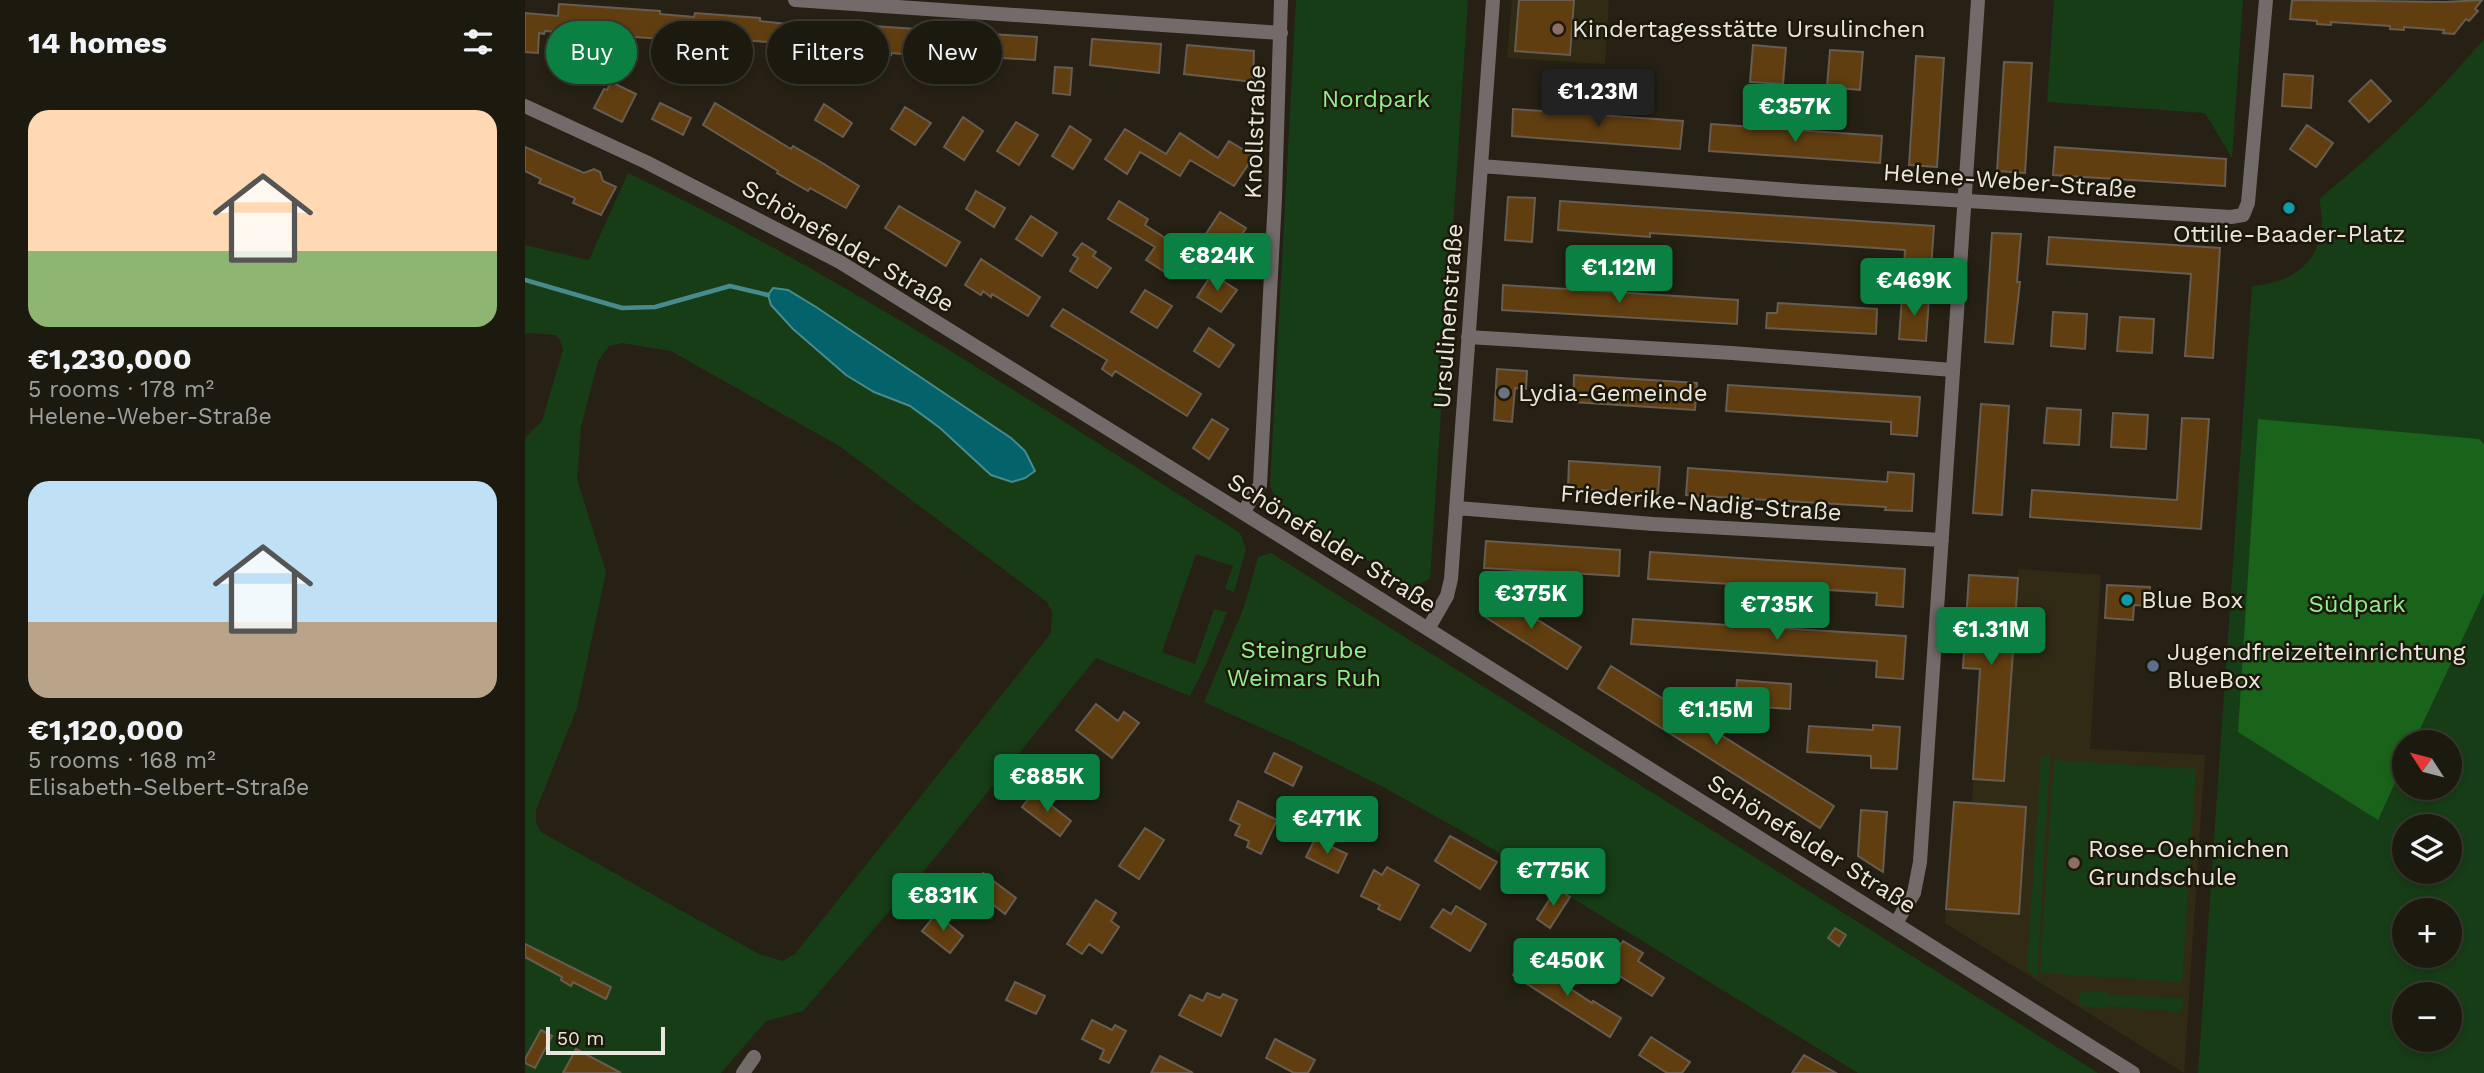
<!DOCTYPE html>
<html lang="en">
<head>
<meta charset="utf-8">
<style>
	:root { --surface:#1c190f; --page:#29261d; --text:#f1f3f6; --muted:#a0a09e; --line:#3a382f; --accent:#0b8043 }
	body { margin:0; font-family:"Work Sans",sans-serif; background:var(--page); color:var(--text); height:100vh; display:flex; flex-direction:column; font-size:26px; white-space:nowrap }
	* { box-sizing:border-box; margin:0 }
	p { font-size:23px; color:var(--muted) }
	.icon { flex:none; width:38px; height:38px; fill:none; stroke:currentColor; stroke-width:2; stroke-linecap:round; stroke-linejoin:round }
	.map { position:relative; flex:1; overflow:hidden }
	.panel { display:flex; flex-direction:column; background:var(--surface); width:525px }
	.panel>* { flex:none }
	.hud { position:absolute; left:21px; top:21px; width:665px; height:63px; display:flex; gap:14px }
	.needle { width:46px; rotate:306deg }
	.buttons { position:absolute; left:1867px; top:730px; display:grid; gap:14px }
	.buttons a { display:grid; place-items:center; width:70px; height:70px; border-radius:50%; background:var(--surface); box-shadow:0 4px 10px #0003,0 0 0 2px var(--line); font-size:35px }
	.scale { position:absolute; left:21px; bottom:18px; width:119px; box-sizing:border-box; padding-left:7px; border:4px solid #e9e6dd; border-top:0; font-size:19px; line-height:24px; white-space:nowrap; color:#e9e6dd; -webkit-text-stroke:5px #1c180a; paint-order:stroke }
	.price { position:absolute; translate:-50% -60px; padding:0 16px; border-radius:7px; background:var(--accent); color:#fff; font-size:23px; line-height:46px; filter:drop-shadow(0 2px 4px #0008) }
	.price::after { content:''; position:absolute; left:50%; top:42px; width:21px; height:16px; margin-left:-10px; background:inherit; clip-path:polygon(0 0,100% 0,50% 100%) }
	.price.active { background:#222; color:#fff }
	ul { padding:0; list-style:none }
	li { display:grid; align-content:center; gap:14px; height:371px; padding:0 28px }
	li span { display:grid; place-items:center; height:217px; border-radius:21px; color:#555 }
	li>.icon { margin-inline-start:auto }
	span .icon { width:126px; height:126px; fill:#fffc; stroke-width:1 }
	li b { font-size:30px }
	h2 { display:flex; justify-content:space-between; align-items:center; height:84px; padding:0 28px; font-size:30px }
	.tag { padding:0 24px; border-radius:32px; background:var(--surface); box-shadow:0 4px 10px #0003,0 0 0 2px var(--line); font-size:24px; line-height:63px }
	.tag.active { background:var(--accent); color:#fff }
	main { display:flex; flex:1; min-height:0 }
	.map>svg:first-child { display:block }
</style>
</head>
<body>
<main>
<section class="panel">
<h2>14 homes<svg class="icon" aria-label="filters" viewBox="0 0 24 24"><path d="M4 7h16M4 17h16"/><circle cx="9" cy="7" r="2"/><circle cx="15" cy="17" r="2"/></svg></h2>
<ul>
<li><span style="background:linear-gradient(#ffd9b3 65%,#8fb573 0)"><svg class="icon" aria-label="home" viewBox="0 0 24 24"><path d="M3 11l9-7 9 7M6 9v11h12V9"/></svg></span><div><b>€1,230,000</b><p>5 rooms · 178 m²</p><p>Helene-Weber-Straße</p></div></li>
<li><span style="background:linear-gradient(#bfe0f5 65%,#b9a48a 0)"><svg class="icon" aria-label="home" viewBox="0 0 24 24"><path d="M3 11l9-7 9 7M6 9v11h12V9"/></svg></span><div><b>€1,120,000</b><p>5 rooms · 168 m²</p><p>Elisabeth-Selbert-Straße</p></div></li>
</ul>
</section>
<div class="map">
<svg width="1959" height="1073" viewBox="0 0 1959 1073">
	<rect width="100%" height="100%" fill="#262114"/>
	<path fill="#312b16" d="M 987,0 L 1084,0 L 1080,64 L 982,58 Z
		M 1493,569 L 1576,575 L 1565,749 L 1680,755 L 1659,1073 L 1420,923 L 1429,802 L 1447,803 L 1455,670 L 1438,668 L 1444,575 L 1463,576 L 1462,586 L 1472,577 L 1492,578 Z"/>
	<path fill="#173d17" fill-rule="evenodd" d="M 771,0 L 943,0 L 905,579 L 887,588 L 754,505 L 745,486 Z
		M 1529,0 L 1718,0 L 1707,158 L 1680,113 L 1522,102 Z
		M 1959,39 L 1959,1073 L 1673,1073 L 1727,286 C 1778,282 1806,250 1794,199 C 1854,150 1909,98 1959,39 ZM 1880,742 L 1925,742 L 1925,788 L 1880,788 ZM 1880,826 L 1925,826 L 1925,872 L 1880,872 ZM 1880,910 L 1925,910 L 1925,956 L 1880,956 ZM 1880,994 L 1925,994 L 1925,1040 L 1880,1040 Z
		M 103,173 C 317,275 514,407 715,533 L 721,549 L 709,592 L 700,589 L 708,566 L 671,554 L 637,652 L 670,664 L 689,609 L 702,612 L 682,662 L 665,696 L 571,658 L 399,871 L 278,1011 L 241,1021 L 196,1073 L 0,1073 L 0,438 L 17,421 L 38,350 L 35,340 L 31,335 L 0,333 L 0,245 L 64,260 ZM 97,343 L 146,351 L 316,447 L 521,601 L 527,611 L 526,633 L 270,954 L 258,961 L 234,954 L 16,832 L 11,823 L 11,810 L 52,708 L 81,572 L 52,479 L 56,427 L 73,361 L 84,346 Z
		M 746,553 L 1573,1073 L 1333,1073 L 951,839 L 860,788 L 770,743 L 679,702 L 719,607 L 733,557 Z
		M 1516,755 L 1525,755 L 1512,977 L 1502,971 Z
		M 1529,760 L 1671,769 L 1657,982 L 1515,973 Z
		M 1555,991 L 1583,992 L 1583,995 L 1658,998 L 1657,1012 L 1583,1006 L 1583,1008 L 1554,1006 Z"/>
	<path fill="#19631b" d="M 1733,419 L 1954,439 L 1959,444 L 1959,593 L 1889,742 L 1880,742 L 1879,763 L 1853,820 L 1713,732 Z"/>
	<path fill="#04626b" stroke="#498a8d" stroke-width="2" d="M 248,288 L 263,290 L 291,307 L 486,438 L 500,451 L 510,471 L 500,478 L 487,482 L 466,475 L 415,428 L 385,406 L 349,392 L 321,375 L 268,329 L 246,305 L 243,295 Z"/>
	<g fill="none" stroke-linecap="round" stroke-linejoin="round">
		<path stroke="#498a8d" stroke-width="4.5" d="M 0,280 L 97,308 L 130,307 L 205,286 L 243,295"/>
	</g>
	<path fill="#613e10" stroke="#685c50" stroke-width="2" d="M 994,0 L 1049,0 L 1045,55 L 990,51 Z
		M 1767,0 L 1920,2 L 1957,0 L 1950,9 L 1953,11 L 1944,21 L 1941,19 L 1929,34 L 1918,33 L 1919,30 L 1879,27 L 1879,30 L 1865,29 L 1865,26 L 1806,22 L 1806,25 L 1792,24 L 1792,21 L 1765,19 Z
		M 34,4 L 135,11 L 135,14 L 169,17 L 170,13 L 235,18 L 235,21 L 289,27 L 289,22 L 512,37 L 510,60 L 461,57 L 461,61 L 366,53 L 366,55 L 335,54 L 335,47 L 288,43 L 288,49 L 267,48 L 267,50 L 244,48 L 244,42 L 187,38 L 168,38 L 168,41 L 20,31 L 19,34 L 14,33 L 13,53 L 0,52 L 0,13 L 33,16 Z
		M 567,39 L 636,44 L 634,73 L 565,65 Z
		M 662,45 L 729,51 L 728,82 L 659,74 Z
		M 1228,45 L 1261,48 L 1258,84 L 1225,82 Z
		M 1305,50 L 1338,52 L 1335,90 L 1302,87 Z
		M 1391,56 L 1419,58 L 1412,167 L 1384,165 Z
		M 1479,62 L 1507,63 L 1500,173 L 1472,171 Z
		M 530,67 L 547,68 L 545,95 L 528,93 Z
		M 1759,74 L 1788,76 L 1786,108 L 1757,106 Z
		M 1846,80 L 1866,101 L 1844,122 L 1824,101 Z
		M 86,82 L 111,94 L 97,122 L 69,108 L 79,89 L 82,90 Z
		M 135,103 L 166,118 L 158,135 L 127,119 Z
		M 190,103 L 266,149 L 268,146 L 299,164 L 334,186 L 321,208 L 285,188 L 283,191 L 252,173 L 253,171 L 178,125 Z
		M 299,104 L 327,123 L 318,137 L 290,120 Z
		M 380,107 L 406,123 L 390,145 L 366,129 Z
		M 988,109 L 1158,121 L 1155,149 L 987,136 Z
		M 438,117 L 458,131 L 439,160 L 419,147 Z
		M 491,122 L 513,135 L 494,165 L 472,151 Z
		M 1186,124 L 1357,136 L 1355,163 L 1184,151 Z
		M 1782,125 L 1808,143 L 1791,167 L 1765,149 Z
		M 545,126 L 566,140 L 548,169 L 527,156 Z
		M 600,129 L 641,154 L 655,133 L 693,158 L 704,141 L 729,156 L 709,186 L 665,160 L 655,176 L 615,152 L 602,174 L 580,159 Z
		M 0,147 L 59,173 L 69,169 L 75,172 L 78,181 L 91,187 L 76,215 L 48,203 L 50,198 L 14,183 L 16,179 L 0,171 Z
		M 1530,147 L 1701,159 L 1700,186 L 1528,175 Z
		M 451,191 L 480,208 L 469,227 L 441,209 Z
		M 983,197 L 1010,198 L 1007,242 L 980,240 Z
		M 594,201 L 623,219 L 620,225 L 662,252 L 646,276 L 621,260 L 630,247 L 583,219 Z
		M 1035,201 L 1409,226 L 1406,269 L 1379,267 L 1380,250 L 1125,233 L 1125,237 L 1033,230 Z
		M 374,206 L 435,242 L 421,266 L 360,228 Z
		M 695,212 L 721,228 L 707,250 L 681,234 Z
		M 506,216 L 532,233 L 517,256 L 491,239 Z
		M 1467,233 L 1496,234 L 1492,282 L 1495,282 L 1488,344 L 1460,342 Z
		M 1524,237 L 1695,248 L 1688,358 L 1660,356 L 1666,274 L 1522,264 Z
		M 557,243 L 571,252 L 568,256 L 586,268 L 572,288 L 545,271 L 553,258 L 548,255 Z
		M 456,259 L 515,297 L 503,316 L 467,294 L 466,297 L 458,291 L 456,295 L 440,285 Z
		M 687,274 L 712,290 L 696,312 L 672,297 Z
		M 978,285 L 1213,300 L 1212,324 L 977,310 Z
		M 620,290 L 647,306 L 632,328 L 606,312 Z
		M 1377,296 L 1404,298 L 1401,341 L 1374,339 Z
		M 1253,303 L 1352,309 L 1351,334 L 1241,328 L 1242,313 L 1252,313 Z
		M 538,309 L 676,394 L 662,416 L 590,371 L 587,376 L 577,369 L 582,360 L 526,326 Z
		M 1528,312 L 1562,314 L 1560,349 L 1526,346 Z
		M 1595,317 L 1629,319 L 1627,353 L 1592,351 Z
		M 684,328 L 709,345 L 694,367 L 669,351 Z
		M 972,369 L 1002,371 L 1001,389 L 990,388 L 987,422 L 969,420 Z
		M 1049,375 L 1172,383 L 1170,410 L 1048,402 Z
		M 1203,385 L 1395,397 L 1392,436 L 1366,434 L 1366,422 L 1201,411 Z
		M 1456,404 L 1484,406 L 1477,515 L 1448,513 Z
		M 1522,408 L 1556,410 L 1554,445 L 1519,443 Z
		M 1588,413 L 1623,415 L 1621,449 L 1586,447 Z
		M 1657,418 L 1684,419 L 1676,529 L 1505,517 L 1507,490 L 1652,500 Z
		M 687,419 L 703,429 L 684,459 L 668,448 Z
		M 1044,461 L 1135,467 L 1133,494 L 1043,488 Z
		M 1163,468 L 1362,482 L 1363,472 L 1389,474 L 1387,511 L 1360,510 L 1361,507 L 1161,495 Z
		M 961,541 L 1095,550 L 1094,576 L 959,568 Z
		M 1125,552 L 1380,569 L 1378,607 L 1351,605 L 1352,593 L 1123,579 Z
		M 1444,575 L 1493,578 L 1479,781 L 1448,779 L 1455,669 L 1438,668 Z
		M 1582,585 L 1625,587 L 1624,606 L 1609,605 L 1608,620 L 1580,618 Z
		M 970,593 L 1056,647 L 1042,669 L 957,615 Z
		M 1108,619 L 1381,636 L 1378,679 L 1351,677 L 1352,661 L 1106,644 Z
		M 1086,666 L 1309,806 L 1295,828 L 1073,688 Z
		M 1212,680 L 1266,684 L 1265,709 L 1210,705 Z
		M 571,704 L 593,721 L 599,712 L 614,723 L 587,758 L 551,730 Z
		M 1348,725 L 1375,727 L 1372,769 L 1346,768 L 1346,756 L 1282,752 L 1284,726 L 1348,730 Z
		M 749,753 L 777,767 L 768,786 L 740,772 Z
		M 509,792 L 546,821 L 535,836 L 497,807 Z
		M 713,801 L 752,820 L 736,854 L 722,847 L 724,841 L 710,835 L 715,825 L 705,820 Z
		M 1429,802 L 1501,807 L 1494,914 L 1421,909 Z
		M 1336,810 L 1362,812 L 1358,872 L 1333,856 Z
		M 620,828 L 639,840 L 614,879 L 594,866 Z
		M 925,836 L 972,862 L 955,889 L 910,861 Z
		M 790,839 L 822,854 L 813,873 L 781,857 Z
		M 862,867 L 894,885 L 875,920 L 853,909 L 855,905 L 836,896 L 849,870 L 857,875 Z
		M 458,873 L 491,898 L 480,914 L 446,887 Z
		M 1032,888 L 1045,897 L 1025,928 L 1012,919 Z
		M 571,900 L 591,913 L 586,921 L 594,927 L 577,953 L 564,944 L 557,954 L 542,944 Z
		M 931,906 L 961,924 L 945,951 L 906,927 L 918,909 L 926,914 Z
		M 411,914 L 438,936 L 425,953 L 397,931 Z
		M 1310,928 L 1321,935 L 1314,946 L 1303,938 Z
		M 1098,941 L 1118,953 L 1113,961 L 1139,978 L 1127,996 L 1080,967 Z
		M 0,944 L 86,987 L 81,999 L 48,982 L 46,986 L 36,980 L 37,977 L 0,957 Z
		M 999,958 L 1067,1003 L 1068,1001 L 1096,1018 L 1085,1037 L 988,975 Z
		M 490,982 L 520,996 L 511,1014 L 481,1000 Z
		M 682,993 L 695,998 L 698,994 L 712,1000 L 696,1036 L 654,1015 L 665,995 L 678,1001 Z
		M 567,1020 L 587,1030 L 590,1025 L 601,1031 L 584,1063 L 575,1059 L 579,1050 L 557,1039 Z
		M 16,1030 L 27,1036 L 10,1068 L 0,1063 L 0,1059 Z
		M 1126,1037 L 1165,1062 L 1157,1073 L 1142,1073 L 1114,1055 Z
		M 750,1039 L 790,1060 L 783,1073 L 769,1073 L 741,1058 Z
		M 51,1049 L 96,1073 L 38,1073 Z
		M 1279,1055 L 1311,1073 L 1267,1073 Z
		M 635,1056 L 668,1073 L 626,1073 Z"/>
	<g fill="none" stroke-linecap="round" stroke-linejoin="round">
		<path stroke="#736b69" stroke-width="14" d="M 270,0 L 756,33
			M 0,106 L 121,162 L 315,262 L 752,534 L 1608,1073
			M 956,166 L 1277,191 L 1706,217 L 1718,215 L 1723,203 L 1741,0
			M 943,337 L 1207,353 L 1428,370
			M 932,508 L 1128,524 L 1417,540
			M 718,513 L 735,485 L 750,198 L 756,0
			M 903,629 L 922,596 L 926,579 L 968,0
			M 1371,923 L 1389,893 L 1395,862 L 1453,0
			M 218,1073 L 229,1057"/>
	</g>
	<g fill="#8d6e63" stroke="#1c180a" stroke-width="2.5">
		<circle cx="1033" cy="29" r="7"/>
		<circle cx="1549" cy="863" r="7"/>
	</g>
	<g fill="#0f9aa8" stroke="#1c180a" stroke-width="2.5">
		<circle cx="1764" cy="208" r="7"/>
		<circle cx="1602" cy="600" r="7"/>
	</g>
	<circle fill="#6b7280" stroke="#1c180a" stroke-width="2.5" cx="979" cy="393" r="7"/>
	<circle fill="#5c6f8a" stroke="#1c180a" stroke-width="2.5" cx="1628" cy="666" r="7"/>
	<g text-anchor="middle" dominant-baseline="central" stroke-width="5" stroke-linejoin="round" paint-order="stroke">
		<g font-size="24" fill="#e9e6dd" stroke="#1c180a" text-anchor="start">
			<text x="1047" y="29">Kindertagesstätte Ursulinchen</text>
			<text x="1764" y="234" text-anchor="middle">Ottilie-Baader-Platz</text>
			<text x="993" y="393">Lydia-Gemeinde</text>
			<text x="1616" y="600">Blue Box</text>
			<text x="1642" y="652">Jugendfreizeiteinrichtung<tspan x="1642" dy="28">BlueBox</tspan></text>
			<text x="1563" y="849">Rose-Oehmichen<tspan x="1563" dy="28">Grundschule</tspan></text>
		</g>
		<g font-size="24" fill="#91ee8d" stroke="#1c180a">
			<text x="851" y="99">Nordpark</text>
			<text x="1832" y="604">Südpark</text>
			<text x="779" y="650">Steingrube<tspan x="779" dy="28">Weimars Ruh</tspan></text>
		</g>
		<g font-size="24" fill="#e9e6dd" stroke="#1c180a">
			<text transform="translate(730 132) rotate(-88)">Knollstraße</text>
			<text transform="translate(1485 181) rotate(4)">Helene-Weber-Straße</text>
			<text transform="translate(323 246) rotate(30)">Schönefelder Straße</text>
			<text transform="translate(923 316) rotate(-86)">Ursulinenstraße</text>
			<text transform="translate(1176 503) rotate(4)">Friederike-Nadig-Straße</text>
			<text transform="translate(807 543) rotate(32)">Schönefelder Straße</text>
			<text transform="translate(1287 844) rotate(32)">Schönefelder Straße</text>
		</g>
	</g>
</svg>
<div class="buttons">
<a><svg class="needle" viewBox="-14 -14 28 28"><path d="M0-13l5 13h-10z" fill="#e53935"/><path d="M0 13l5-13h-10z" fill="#a0a09e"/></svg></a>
<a><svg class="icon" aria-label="layers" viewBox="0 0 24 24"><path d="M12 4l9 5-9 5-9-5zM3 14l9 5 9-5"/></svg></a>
<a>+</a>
<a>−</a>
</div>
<div class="scale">50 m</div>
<b class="price active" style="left:1073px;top:129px">€1.23M</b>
<b class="price" style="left:1270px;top:144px">€357K</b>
<b class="price" style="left:692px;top:293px">€824K</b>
<b class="price" style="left:1094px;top:305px">€1.12M</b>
<b class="price" style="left:1389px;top:318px">€469K</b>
<b class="price" style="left:1006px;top:631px">€375K</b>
<b class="price" style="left:1252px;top:642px">€735K</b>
<b class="price" style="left:1466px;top:667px">€1.31M</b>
<b class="price" style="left:1191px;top:747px">€1.15M</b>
<b class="price" style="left:522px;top:814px">€885K</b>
<b class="price" style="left:802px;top:856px">€471K</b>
<b class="price" style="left:1028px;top:908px">€775K</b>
<b class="price" style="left:418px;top:933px">€831K</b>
<b class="price" style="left:1042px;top:998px">€450K</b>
<div class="hud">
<a class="tag active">Buy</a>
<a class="tag">Rent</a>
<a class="tag">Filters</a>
<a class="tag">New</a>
</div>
</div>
</main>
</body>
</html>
